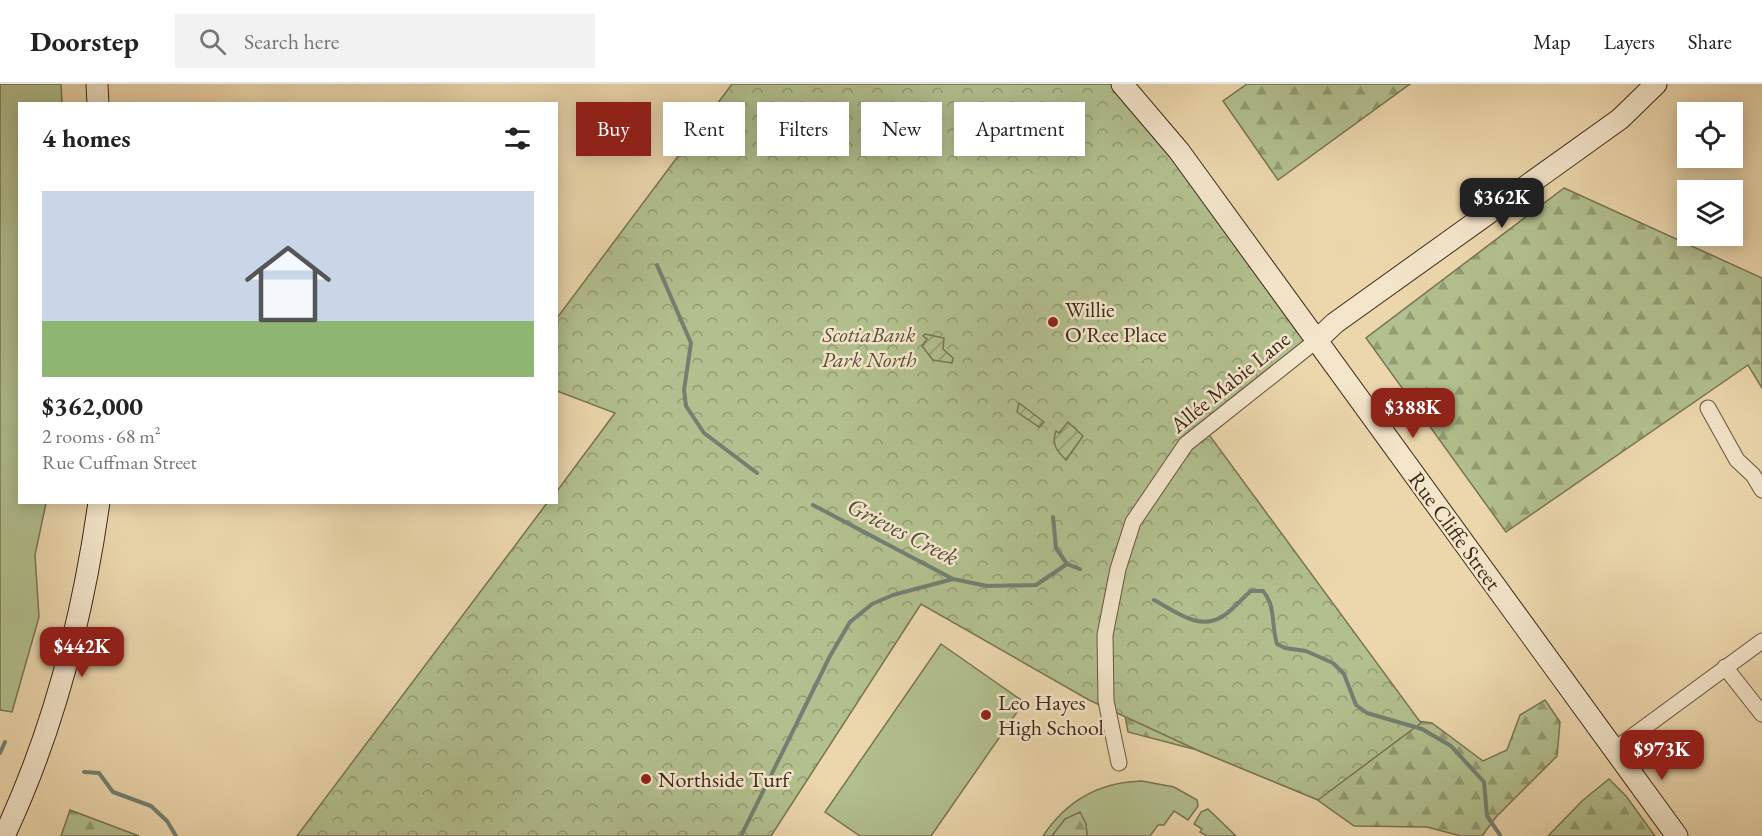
<!DOCTYPE html>
<html lang="en">
<head>
<meta charset="utf-8">
<style>
	:root { --surface:#fff; --page:#f2f2f2; --text:#222; --muted:#767676; --line:#e0e0e0; --accent:#8f2418 }
	body { margin:0; font-family:"EB Garamond",serif; background:var(--page); color:var(--text); height:100vh; display:flex; flex-direction:column; font-size:22px; white-space:nowrap }
	* { box-sizing:border-box; margin:0 }
	p { font-size:20px; color:var(--muted) }
	.icon { flex:none; width:33px; height:33px; fill:none; stroke:currentColor; stroke-width:2; stroke-linecap:round; stroke-linejoin:round }
	.map { position:relative; flex:1; overflow:hidden }
	.drawer { position:absolute; left:18px; top:18px; width:540px; height:402px; display:flex; flex-direction:column; background:var(--surface); border-radius:0px; box-shadow:0 3px 15px #0003 }
	.drawer>* { flex:none }
	.hud { position:absolute; left:576px; top:18px; width:570px; height:54px; display:flex; gap:12px }
	.fabs { position:absolute; left:1677px; top:18px; display:grid; gap:12px }
	.fabs a { display:grid; place-items:center; width:66px; height:66px; border-radius:0px; background:var(--surface); box-shadow:0 3px 15px #0003; font-size:30px }
	.price { position:absolute; translate:-50% -51px; padding:0 14px; border-radius:12px; background:var(--accent); color:#fff; font-size:20px; line-height:39px; filter:drop-shadow(0 2px 3px #0008) }
	.price::after { content:''; position:absolute; left:50%; top:36px; width:18px; height:14px; margin-left:-9px; background:inherit; clip-path:polygon(0 0,100% 0,50% 100%) }
	.price.current { background:#222; color:#fff }
	ul { padding:0; list-style:none }
	li { display:grid; align-content:center; gap:12px; height:318px; padding:0 24px }
	li+li { border-top:2px solid var(--line) }
	li span { display:grid; place-items:center; height:186px; border-radius:0px; color:#555 }
	li>.icon { margin-inline-start:auto }
	span .icon { width:108px; height:108px; fill:#fffc; stroke-width:1 }
	li b { font-size:26px }
	h2 { display:flex; justify-content:space-between; align-items:center; height:72px; padding:0 24px; font-size:26px }
	.chip { padding:0 21px; border-radius:0px; background:var(--surface); box-shadow:0 3px 15px #0003; font-size:21px; line-height:54px }
	.chip.current { background:var(--accent); color:#fff }
	header { display:flex; align-items:center; gap:36px; box-sizing:border-box; height:84px; padding:0 30px; background:var(--surface); border-bottom:2px solid var(--line) }
	header strong { font-size:28px }
	nav { display:flex; gap:33px; margin-inline-start:auto; font-size:21px }
	.search { width:420px; height:54px; background:var(--page); display:flex; align-items:center; gap:15px; box-sizing:border-box; padding:0 21px; border-radius:0px; color:var(--muted); font-size:22px }
	.map>svg:first-child { display:block }
</style>
</head>
<body>
<header>
<strong>Doorstep</strong>
<div class="search"><svg class="icon" aria-label="search" viewBox="0 0 24 24"><circle cx="10" cy="10" r="6"/><path d="M15 15l6 6"/></svg>Search here</div>
<nav><a>Map</a><a>Layers</a><a>Share</a></nav>
</header>
<div class="map">
<svg width="1762" height="752" viewBox="0 0 1762 752">
	<defs>
		<pattern id="forest-firs" width="22" height="20" patternUnits="userSpaceOnUse" patternTransform="scale(1.5)"><rect width="22" height="20" fill="#b2bf8e"/><path d="M5 1l3.5 6h-7zM16 11l3.5 6h-7z" fill="#929b73"/></pattern>
		<pattern id="park-crowns" width="20" height="18" patternUnits="userSpaceOnUse" patternTransform="scale(1.5)"><rect width="20" height="18" fill="#b2bf8e"/><path d="M2 6a3 3 0 1 1 6 0M12 15a3 3 0 1 1 6 0" fill="none" stroke="#929b73"/></pattern>
		<pattern id="garden-furrows" width="10" height="10" patternUnits="userSpaceOnUse" patternTransform="scale(1.5)"><rect width="10" height="10" fill="#b2bf8e"/><path d="M-1 1l2-2M0 10L10 0M9 11l2-2" fill="none" stroke="#929b73"/></pattern>
	</defs>
	<rect width="100%" height="100%" fill="#ecd7ad"/>
	<filter id="stains"><feTurbulence type="fractalNoise" baseFrequency=".00333" numOctaves="4"/><feColorMatrix values="0 0 0 0 .2 0 0 0 0 .09 0 0 0 0 .02 0 0 0 .5 -.17"/></filter>
	<radialGradient id="worn" r=".72"><stop offset=".6" stop-color="#630" stop-opacity="0"/><stop offset="1" stop-color="#630" stop-opacity=".3"/></radialGradient>
	<path fill="#b2bf8e" stroke="#787453" stroke-width="1.5" d="M 0,0 L 61,0 L 62,19 L 20,20 L 20,418 L 46,419 L 35,471 L 39,533 L 12,628 L 0,626 Z
		M 941,560 L 1024,618 L 931,752 L 860,752 L 825,728 Z
		M 1142,697 L 1174,703 L 1197,716 L 1198,722 L 1188,736 L 1174,727 L 1164,741 L 1158,741 L 1150,752 L 1087,752 L 1086,740 L 1065,735 L 1052,752 L 1043,752 C 1067,716 1100,698 1142,697 Z
		M 1208,725 L 1236,752 L 1207,752 L 1200,748 L 1202,745 L 1194,740 L 1201,728 Z"/>
	<path fill="url(#forest-firs)" stroke="#787453" stroke-width="1.5" d="M 1247,0 L 1410,0 L 1278,96 L 1223,17 Z
		M 1564,104 L 1762,194 L 1762,304 L 1748,281 L 1506,448 L 1366,254 Z
		M 1121,611 L 1410,636 L 1432,639 L 1483,677 L 1507,666 L 1520,631 L 1545,616 L 1560,638 L 1557,672 L 1496,733 L 1482,752 L 1461,752 L 1427,743 L 1354,742 L 1316,715 L 1197,666 L 1128,648 Z
		M 1609,695 L 1626,712 L 1655,752 L 1548,752 L 1582,717 Z
		M 70,726 L 139,752 L 61,752 Z
		M 1080,728 L 1086,740 L 1087,752 L 1052,752 L 1065,735 Z"/>
	<path fill="url(#park-crowns)" stroke="#787453" stroke-width="1.5" d="M 732,0 L 1122,0 L 1317,256 L 1204,344 L 1421,639 L 1318,716 L 1197,666 L 1089,616 L 921,520 L 771,752 L 297,752 L 547,419 L 556,418 L 557,407 L 615,329 L 557,307 L 557,234 Z"/>
	<path fill="url(#garden-furrows)" stroke="#787453" stroke-width="1.5" d="M 925,250 L 944,254 L 943,265 L 953,274 L 952,279 L 933,276 L 922,262 L 927,255 L 923,252 Z
		M 1019,319 L 1044,338 L 1039,343 L 1017,328 Z
		M 1068,338 L 1083,352 L 1066,376 C 1057,367 1051,360 1056,347 L 1059,349 Z"/>
	<g fill="none" stroke-linecap="round" stroke-linejoin="round">
		<path stroke="#747f72" stroke-width="4" d="M 657,181 L 691,259 L 684,306 L 686,322 L 704,349 L 757,389
			M 813,421 L 953,495 L 987,502 L 1036,501 L 1067,480 L 1080,485
			M 1053,433 L 1056,464 L 1067,480
			M 1154,516 C 1175,527 1200,548 1223,532 C 1233,526 1242,514 1251,507 L 1263,507 C 1276,522 1271,541 1277,560 L 1285,564 L 1306,567 L 1333,579 L 1344,590 L 1356,621 L 1367,629 L 1422,645 L 1451,662 L 1484,698 L 1487,732 L 1500,751
			M 0,669 L 5,658
			M 84,688 L 99,689 L 113,708 L 151,722 L 167,737 L 176,752
			M 741,752 L 830,572 L 850,538 L 872,520 L 893,511 L 953,495"/>
		<g stroke="#69543d" stroke-width="17">
			<path id="street" d="M 1708,324 L 1737,376 L 1753,391 L 1762,406
				M 1725,583 L 1762,630
				M 1615,665 L 1762,557
				M 1119,679 L 1106,617 L 1105,551 L 1118,485 L 1133,438 L 1186,360 L 1317,256"/>
		</g>
		<g stroke="#3d2818" stroke-width="23">
			<path id="secondary" d="M 97,0 L 98,20
				M 1122,0 L 1179,67 L 1677,752
				M 1317,256 L 1335,239 L 1620,35 L 1656,0
				M 4,752 C 53,648 83,532 99,418"/>
		</g>
		<use href="#street" stroke="#f3e5ca" stroke-width="15"/>
		<use href="#secondary" stroke="#f3e5ca" stroke-width="21"/>
	</g>
	<g fill="#8f2418" stroke="#f3e5ca" stroke-width="2">
		<circle cx="1053" cy="238" r="6"/>
		<circle cx="986" cy="631" r="6"/>
		<circle cx="646" cy="695" r="6"/>
	</g>
	<g text-anchor="middle" dominant-baseline="central" stroke-width="5" stroke-linejoin="round" paint-order="stroke">
		<g font-size="22" fill="#3d2818" stroke="#f3e5ca" text-anchor="start">
			<text x="1065" y="225">Willie<tspan x="1065" dy="25">O'Ree Place</tspan></text>
			<text x="998" y="618">Leo Hayes<tspan x="998" dy="25">High School</tspan></text>
			<text x="658" y="695">Northside Turf</text>
		</g>
		<g font-size="22" font-style="italic" fill="#5a4e36" stroke="#f3e5ca">
			<text x="869" y="250">ScotiaBank<tspan x="869" dy="25">Park North</tspan></text>
		</g>
		<g font-size="22" fill="#3d2818" stroke="#f3e5ca">
			<text transform="translate(1230 298) rotate(-39)">Allée Mabie Lane</text>
			<text transform="translate(1455 447) rotate(54)">Rue Cliffe Street</text>
		</g>
		<g font-size="24" font-style="italic" fill="#544c3e" stroke="#f3e5ca">
			<text transform="translate(903 447) rotate(27)">Grieves Creek</text>
		</g>
	</g>
	<rect width="100%" height="100%" filter="url(#stains)"/>
	<rect width="100%" height="100%" fill="url(#worn)"/>
</svg>
<div class="fabs">
<a><svg class="icon" aria-label="locate" viewBox="0 0 24 24"><circle cx="12" cy="12" r="6"/><path d="M12 2v4M12 18v4M2 12h4M18 12h4"/></svg></a>
<a><svg class="icon" aria-label="layers" viewBox="0 0 24 24"><path d="M12 4l9 5-9 5-9-5zM3 14l9 5 9-5"/></svg></a>
</div>
<b class="price current" style="left:1502px;top:145px">$362K</b>
<b class="price" style="left:1413px;top:355px">$388K</b>
<b class="price" style="left:82px;top:594px">$442K</b>
<b class="price" style="left:1662px;top:697px">$973K</b>
<div class="hud">
<a class="chip current">Buy</a>
<a class="chip">Rent</a>
<a class="chip">Filters</a>
<a class="chip">New</a>
<a class="chip">Apartment</a>
</div>
<section class="drawer">
<h2>4 homes<svg class="icon" aria-label="filters" viewBox="0 0 24 24"><path d="M4 7h16M4 17h16"/><circle cx="9" cy="7" r="2"/><circle cx="15" cy="17" r="2"/></svg></h2>
<ul>
<li><span style="background:linear-gradient(#c9d6e8 70%,#8fb573 0)"><svg class="icon" aria-label="home" viewBox="0 0 24 24"><path d="M3 11l9-7 9 7M6 9v11h12V9"/></svg></span><div><b>$362,000</b><p>2 rooms · 68 m²</p><p>Rue Cuffman Street</p></div></li>
</ul>
</section>
</div>
</body>
</html>
